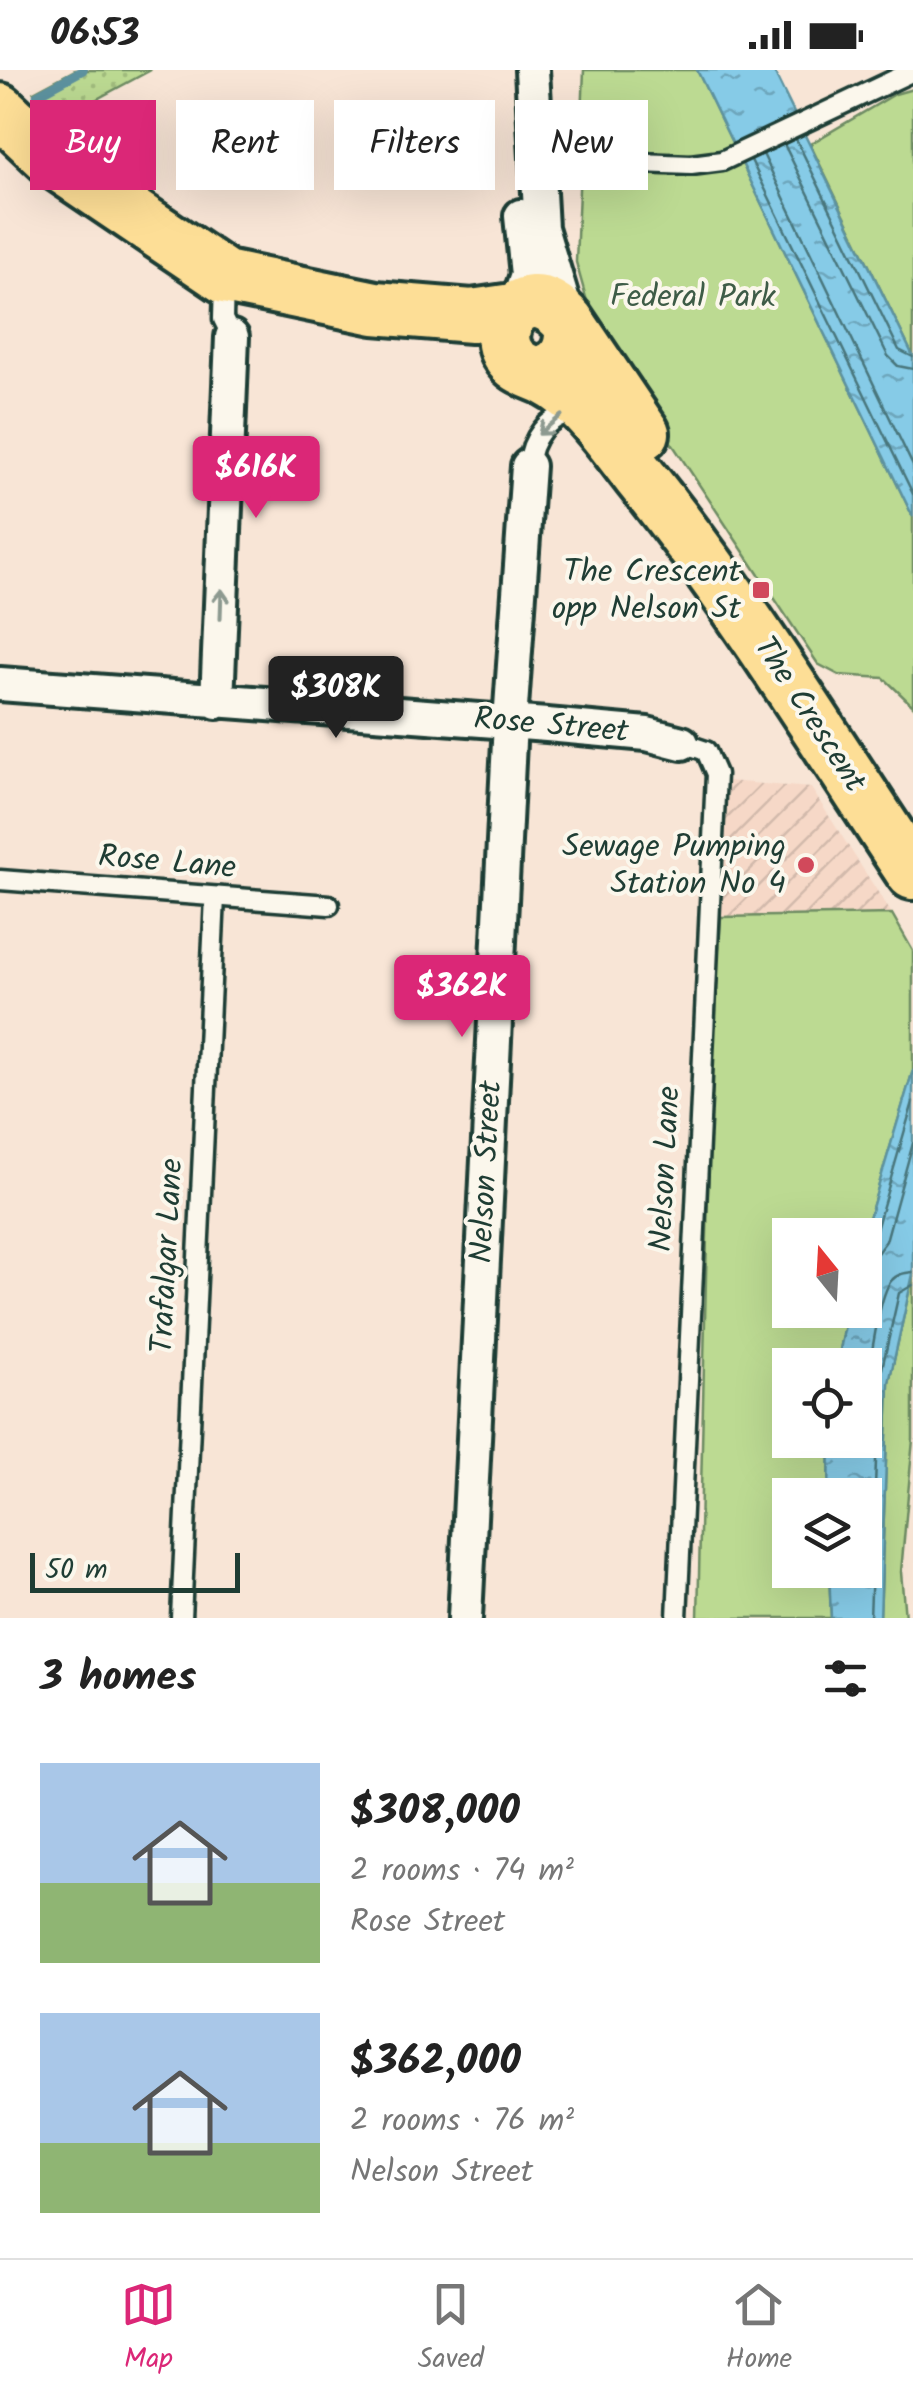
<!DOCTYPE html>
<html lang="en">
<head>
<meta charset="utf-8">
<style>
	:root { --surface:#fff; --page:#f2f2f2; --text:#222; --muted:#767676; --line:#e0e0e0; --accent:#db2777 }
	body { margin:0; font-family:Kalam,sans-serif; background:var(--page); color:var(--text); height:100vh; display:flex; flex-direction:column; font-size:38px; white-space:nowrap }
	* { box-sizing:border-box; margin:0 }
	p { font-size:32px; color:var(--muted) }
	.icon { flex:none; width:55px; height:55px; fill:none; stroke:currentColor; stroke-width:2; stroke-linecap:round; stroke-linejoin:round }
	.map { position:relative; height:1548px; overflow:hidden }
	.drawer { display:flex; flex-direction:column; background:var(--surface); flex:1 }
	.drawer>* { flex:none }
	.hud { position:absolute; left:30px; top:30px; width:855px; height:90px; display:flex; gap:20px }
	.needle { width:65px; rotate:342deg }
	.buttons { position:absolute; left:772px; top:1148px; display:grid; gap:20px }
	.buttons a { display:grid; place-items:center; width:110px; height:110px; border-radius:0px; background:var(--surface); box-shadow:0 10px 40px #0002; font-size:50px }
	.scale { position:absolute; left:30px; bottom:25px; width:210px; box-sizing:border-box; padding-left:10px; border:5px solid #1f3d34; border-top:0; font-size:28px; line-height:35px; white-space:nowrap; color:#1f3d34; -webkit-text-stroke:8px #fbf7ec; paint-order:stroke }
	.price { position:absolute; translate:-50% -85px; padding:0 22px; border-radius:10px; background:var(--accent); color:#fff; font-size:32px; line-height:65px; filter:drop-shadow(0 2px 5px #0008) }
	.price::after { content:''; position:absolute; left:50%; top:60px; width:30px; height:22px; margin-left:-15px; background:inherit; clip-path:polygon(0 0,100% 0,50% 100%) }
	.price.on { background:#222; color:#fff }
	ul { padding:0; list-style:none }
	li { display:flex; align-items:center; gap:30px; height:250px; padding:0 40px }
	li span { display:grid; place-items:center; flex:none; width:280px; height:200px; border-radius:0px; color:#555 }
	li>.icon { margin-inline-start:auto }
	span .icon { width:120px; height:120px; fill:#fffc; stroke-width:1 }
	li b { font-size:42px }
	h2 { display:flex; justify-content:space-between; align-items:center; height:120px; padding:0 40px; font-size:42px }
	.tag { padding:0 35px; border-radius:0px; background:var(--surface); box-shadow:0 10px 40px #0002; font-size:35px; line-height:90px }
	.tag.on { background:var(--accent); color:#fff }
	.status { display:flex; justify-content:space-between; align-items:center; height:70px; padding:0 50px; background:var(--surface); direction:ltr }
	.status svg { height:28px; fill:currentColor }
	.menu { display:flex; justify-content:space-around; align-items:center; height:140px; border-top:2px solid var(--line); background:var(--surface); font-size:28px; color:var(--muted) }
	.menu a { display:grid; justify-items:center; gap:5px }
	.menu .on { color:var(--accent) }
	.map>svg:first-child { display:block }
</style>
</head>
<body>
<div class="status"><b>06:53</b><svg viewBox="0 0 49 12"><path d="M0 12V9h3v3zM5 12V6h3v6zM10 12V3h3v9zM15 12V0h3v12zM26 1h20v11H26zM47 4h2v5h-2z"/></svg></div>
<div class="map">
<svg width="913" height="1548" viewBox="0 0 913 1548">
	<defs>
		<pattern id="industrial-furrows" width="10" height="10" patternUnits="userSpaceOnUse" patternTransform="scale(2.5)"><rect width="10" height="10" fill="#f6d8c7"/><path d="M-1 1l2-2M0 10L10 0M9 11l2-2" fill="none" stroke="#d2baac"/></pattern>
		<pattern id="grass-dots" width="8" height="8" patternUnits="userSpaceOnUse" patternTransform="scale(2.5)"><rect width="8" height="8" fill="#bcda92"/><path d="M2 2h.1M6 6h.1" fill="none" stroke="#a1bc7e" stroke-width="1.8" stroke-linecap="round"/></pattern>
		<pattern id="water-ripples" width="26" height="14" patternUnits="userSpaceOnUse" patternTransform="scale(2.5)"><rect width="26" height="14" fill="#86cbe7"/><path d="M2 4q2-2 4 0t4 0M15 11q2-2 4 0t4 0" fill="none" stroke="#6da6bc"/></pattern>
	</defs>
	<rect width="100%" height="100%" fill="#f8e5d6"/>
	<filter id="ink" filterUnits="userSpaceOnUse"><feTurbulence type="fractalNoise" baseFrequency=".01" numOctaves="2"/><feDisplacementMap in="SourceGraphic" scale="20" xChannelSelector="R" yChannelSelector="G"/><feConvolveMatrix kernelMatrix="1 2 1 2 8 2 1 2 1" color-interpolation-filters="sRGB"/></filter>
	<g filter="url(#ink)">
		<path fill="url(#industrial-furrows)" d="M 728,711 L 811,718 L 892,844 L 721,847 Z"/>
		<path fill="url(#grass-dots)" stroke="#6e8c63" stroke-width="2.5" d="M 75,0 L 151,0 L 67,45 L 34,22 Z"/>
		<path fill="#bcda92" stroke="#6e8c63" stroke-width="2.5" d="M 584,0 L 697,0 L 913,447 L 913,636 L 884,608 L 839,605 L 818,594 L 594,256 L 576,192 Z
			M 913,19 L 913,286 L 810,74 L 895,24 Z
			M 892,844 L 913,881 L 913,1000 L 864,1165 L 790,1165 L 790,1240 L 848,1240 L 837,1295 L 790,1295 L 790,1370 L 830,1370 L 829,1425 L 790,1425 L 790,1500 L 829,1500 L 831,1548 L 698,1548 L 711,994 L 721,847 Z
			M 913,1204 L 913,1369 L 901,1502 L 905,1548 L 880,1548 L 889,1313 Z"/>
		<path fill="url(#water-ripples)" stroke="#5d929f" stroke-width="2.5" d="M 697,0 L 773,0 L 913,286 L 913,447 Z
			M 913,1000 L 913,1204 L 889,1313 L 880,1548 L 831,1548 L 829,1500 L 865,1500 L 865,1425 L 829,1425 L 830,1370 L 865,1370 L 865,1295 L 837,1295 L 848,1240 L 865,1240 L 864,1165 Z"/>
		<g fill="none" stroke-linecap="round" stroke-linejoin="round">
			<path stroke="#48767c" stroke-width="2.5" d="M 796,69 L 899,280 L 913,287
				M 784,74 L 888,286 L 898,296 L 913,299
				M 763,84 L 913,396
				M 751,90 L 913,424
				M 865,1175 L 874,1167 L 913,1032
				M 865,1187 L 877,1183 L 886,1171 L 913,1073
				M 865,1344 C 866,1319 877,1228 891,1211 C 897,1204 904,1203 913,1202
				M 870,1548 L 879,1312 L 899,1223 L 913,1215"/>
			<path stroke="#5d929f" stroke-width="9" d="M 37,25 L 83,0"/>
			<g stroke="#1f3d34" stroke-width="25">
				<path id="service" d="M 537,89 L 691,95 L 722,91 L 913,1
					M 224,210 L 223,249 L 232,267
					M 528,396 C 531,369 546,346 575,342
					M 0,810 L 329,835
					M 181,1548 L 215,827
					M 677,1548 L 716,704 L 706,681 L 682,673"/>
			</g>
			<g stroke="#1f3d34" stroke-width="40">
				<path id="minor" d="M 532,0 L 541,158 L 570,255
					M 516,238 L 527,205 L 521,146
					M 0,614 L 547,655 L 647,664 L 682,673
					M 217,632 L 232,267
					M 465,1548 L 510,652 L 528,396"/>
			</g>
			<g stroke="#1f3d34" stroke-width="60">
				<path id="primary" d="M 0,40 L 55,92 L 225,207 L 375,238 L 472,246 L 513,240
					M 571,260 C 572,284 560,300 536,303 C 469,287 518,191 568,252 L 643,363
					M 530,302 C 578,318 608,367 639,406 C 740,531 824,669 913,803"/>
			</g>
			<use href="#service" stroke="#fbf7ec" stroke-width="18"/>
			<use href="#minor" stroke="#fbf7ec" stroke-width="32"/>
			<use href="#primary" stroke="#fdde96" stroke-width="52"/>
		</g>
		<defs><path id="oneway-shaft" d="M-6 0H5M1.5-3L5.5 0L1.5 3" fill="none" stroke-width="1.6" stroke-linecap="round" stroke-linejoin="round" transform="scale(2.5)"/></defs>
		<g stroke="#8d9a90">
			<use href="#oneway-shaft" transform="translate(550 355) rotate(140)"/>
			<use href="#oneway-shaft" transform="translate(221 534) rotate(-88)"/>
		</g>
	</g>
	<g fill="#d1495b" stroke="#fbf7ec" stroke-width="4">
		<rect x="751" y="510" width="20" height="20" rx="5"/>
		<circle cx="806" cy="795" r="10"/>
	</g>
	<g text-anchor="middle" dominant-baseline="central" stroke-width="8" stroke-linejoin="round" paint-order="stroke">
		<g font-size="32" fill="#3e5c47" stroke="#fbf7ec">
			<text x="693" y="227">Federal Park</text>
		</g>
		<g font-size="32" fill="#1f3d34" stroke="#fbf7ec" text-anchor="end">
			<text x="741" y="502">The Crescent<tspan x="741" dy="37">opp Nelson St</tspan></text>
			<text x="786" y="777">Sewage Pumping<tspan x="786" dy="37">Station No 4</tspan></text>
		</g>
		<g font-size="32" fill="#1f3d34" stroke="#fbf7ec">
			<text transform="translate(809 645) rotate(57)">The Crescent</text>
			<text transform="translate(551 656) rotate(5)">Rose Street</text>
			<text transform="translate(167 793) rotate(5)">Rose Lane</text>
			<text transform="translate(666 1099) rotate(-87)">Nelson Lane</text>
			<text transform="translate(487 1102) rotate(-87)">Nelson Street</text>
			<text transform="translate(168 1186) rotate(-87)">Trafalgar Lane</text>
		</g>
	</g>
</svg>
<div class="buttons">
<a><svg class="needle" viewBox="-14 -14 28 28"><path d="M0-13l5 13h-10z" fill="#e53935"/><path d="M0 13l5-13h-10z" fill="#767676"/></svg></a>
<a><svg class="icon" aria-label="locate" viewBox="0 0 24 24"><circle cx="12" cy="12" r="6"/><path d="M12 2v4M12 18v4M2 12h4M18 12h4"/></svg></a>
<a><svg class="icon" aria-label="layers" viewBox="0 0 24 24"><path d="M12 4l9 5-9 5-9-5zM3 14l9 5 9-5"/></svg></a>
</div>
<div class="scale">50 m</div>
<b class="price" style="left:256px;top:451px">$616K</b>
<b class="price on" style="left:336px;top:671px">$308K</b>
<b class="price" style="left:462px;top:970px">$362K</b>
<div class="hud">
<a class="tag on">Buy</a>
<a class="tag">Rent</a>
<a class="tag">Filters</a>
<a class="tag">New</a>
</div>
</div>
<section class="drawer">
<h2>3 homes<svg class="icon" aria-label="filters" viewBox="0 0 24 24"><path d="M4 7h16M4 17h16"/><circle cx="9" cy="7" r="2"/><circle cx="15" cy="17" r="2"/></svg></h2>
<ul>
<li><span style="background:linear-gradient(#a9c7e8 60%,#8fb573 0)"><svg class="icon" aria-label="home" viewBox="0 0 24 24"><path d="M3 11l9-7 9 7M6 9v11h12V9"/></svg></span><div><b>$308,000</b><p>2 rooms · 74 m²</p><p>Rose Street</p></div></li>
<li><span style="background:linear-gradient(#a9c7e8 65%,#8fb573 0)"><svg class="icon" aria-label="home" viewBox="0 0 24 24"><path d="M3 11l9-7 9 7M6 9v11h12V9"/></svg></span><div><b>$362,000</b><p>2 rooms · 76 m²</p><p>Nelson Street</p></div></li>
</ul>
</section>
<nav class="menu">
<a class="on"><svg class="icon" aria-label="map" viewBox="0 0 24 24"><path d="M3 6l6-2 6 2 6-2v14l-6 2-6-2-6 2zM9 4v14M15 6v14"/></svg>Map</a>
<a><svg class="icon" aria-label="saved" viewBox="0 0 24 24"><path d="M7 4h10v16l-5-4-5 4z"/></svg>Saved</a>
<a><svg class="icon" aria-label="home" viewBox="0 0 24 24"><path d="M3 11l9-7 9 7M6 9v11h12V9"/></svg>Home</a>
</nav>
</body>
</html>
